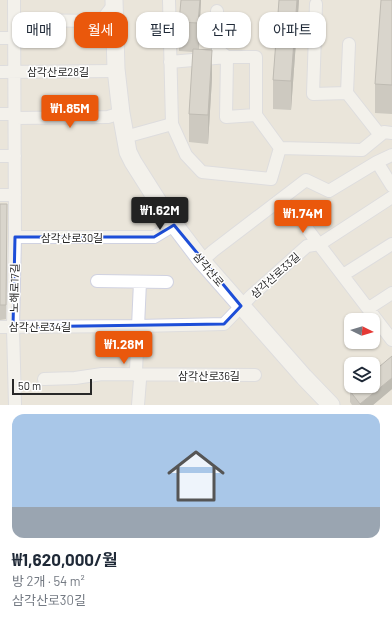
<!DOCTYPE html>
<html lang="ko">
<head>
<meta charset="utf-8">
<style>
	:root { --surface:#fff; --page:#f6f6f7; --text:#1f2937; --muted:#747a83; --line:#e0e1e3; --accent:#ea580c }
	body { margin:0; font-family:Barlow,"Noto Sans KR",sans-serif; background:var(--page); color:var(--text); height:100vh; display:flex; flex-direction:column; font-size:15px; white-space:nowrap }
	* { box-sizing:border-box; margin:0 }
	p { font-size:13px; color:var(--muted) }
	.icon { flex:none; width:22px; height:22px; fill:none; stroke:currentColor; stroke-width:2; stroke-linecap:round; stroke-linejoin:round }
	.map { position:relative; height:405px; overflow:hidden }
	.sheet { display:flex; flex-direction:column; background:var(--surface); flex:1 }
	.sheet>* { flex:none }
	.guide { position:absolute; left:12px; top:12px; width:368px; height:36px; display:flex; gap:8px }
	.needle { width:26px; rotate:95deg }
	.fabs { position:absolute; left:344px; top:313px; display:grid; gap:8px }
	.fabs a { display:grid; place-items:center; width:36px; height:36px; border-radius:8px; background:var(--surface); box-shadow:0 1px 3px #0004; font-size:20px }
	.scale { position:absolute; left:12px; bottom:10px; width:80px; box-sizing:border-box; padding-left:4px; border:2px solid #282828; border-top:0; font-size:11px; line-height:14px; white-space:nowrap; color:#282828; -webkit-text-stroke:3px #fff; paint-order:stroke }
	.price { position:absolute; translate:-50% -34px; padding:0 9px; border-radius:4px; background:var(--accent); color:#fff; font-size:13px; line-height:26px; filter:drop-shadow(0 1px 2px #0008) }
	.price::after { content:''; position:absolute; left:50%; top:24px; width:12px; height:9px; margin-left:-6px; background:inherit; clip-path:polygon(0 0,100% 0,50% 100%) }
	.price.active { background:#222; color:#fff }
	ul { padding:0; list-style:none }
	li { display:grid; align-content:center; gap:8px; height:212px; padding:0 12px }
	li+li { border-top:1px solid var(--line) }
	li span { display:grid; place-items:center; height:124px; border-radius:12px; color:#555 }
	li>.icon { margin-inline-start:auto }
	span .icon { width:72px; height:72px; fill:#fffc; stroke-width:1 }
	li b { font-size:17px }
	.chip { padding:0 14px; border-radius:12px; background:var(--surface); box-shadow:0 1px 3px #0004; font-size:14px; line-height:36px }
	.chip.active { background:var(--accent); color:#fff }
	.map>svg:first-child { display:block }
</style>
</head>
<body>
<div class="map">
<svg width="392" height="405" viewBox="0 0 392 405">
	<rect width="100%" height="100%" fill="#eae5da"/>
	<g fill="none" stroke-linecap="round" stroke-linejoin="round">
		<g stroke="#d0d2e1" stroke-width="14">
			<path id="street" d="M 14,0 L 15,237 L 13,327 L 15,405
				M 169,0 L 172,124 L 186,155 L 202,172 L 271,179 L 280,148
				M 316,4 L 313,94 L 347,93
				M 217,11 L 218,50 L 227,57
				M 14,20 L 101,21 L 116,2
				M 0,38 L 14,38
				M 349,44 L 347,93 L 380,135
				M 170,62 L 227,57
				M 0,72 L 116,71
				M 0,114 L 14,114
				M 256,115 L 226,117 L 227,57 L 256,57 L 256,115 L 280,148
				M 14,118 L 108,117 L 121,113
				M 125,137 L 172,124
				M 280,148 L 362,150 L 384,132 L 392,133
				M 0,156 L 15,156
				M 377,162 L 392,186
				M 0,195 L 15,195
				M 308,230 L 392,340
				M 15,237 L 154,237 L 174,225
				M 202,261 L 213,251 L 306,180 L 329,191 L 377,162 L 392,155
				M 343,275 L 392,244
				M 97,281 L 167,282
				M 369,308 L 392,293
				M 0,327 L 139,326 L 224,324 L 251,296 L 307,246 L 320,244 L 392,197
				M 44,379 L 75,378 L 102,374 L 255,375
				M 138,405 L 140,380 L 136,371 L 140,282"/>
		</g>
		<g stroke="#d0d2e1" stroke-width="19">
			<path id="secondary" d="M 114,0 L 116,69 L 121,113 L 128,152 L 133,162 L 164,211 L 202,261 L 304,377 L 331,405"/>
		</g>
		<use href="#street" stroke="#fff" stroke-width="12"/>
		<use href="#secondary" stroke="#fff" stroke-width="17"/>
	</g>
	<path fill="#aaa6a0" d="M 181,0 L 201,0 L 199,49 L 212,78 L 208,144 L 189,142 L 189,114 L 193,52 L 179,51 L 179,22 Z
		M 279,0 L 299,0 L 291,110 L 273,109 L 273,80 Z
		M 392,0 L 392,114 L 375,113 L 375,84 Z
		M 0,204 L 7,204 L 6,319 L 0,320 Z
		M 392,356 L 392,389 L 373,405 L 352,405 L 350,402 L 350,391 Z"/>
	<path fill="#8b8782" d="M 200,0 L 201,0 L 198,52 L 198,23 Z
		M 297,0 L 299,0 L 291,110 L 291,81 Z
		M 212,50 L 212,78 L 208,144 L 208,115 Z
		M 392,378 L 392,389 L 373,405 L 360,405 L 360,404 Z"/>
	<path fill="#c6c1ba" stroke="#8b8782" d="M 181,0 L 200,0 L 198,23 L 179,22 Z
		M 279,0 L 297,0 L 291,81 L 273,80 Z
		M 381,0 L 392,0 L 392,85 L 375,84 Z
		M 193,49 L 212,50 L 208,115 L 189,114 Z
		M 0,204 L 7,204 L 6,305 L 0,305 Z
		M 392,356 L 392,378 L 360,404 L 350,391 L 356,386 L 373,386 L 373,372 Z"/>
	<path d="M0 0H392V405H0ZM 174,225 L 241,306 L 224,324 L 13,327 L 15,237 L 154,237 Z" fill="#eae5da" fill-opacity=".55" fill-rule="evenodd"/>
	<path fill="none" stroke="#1d4ed8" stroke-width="3" stroke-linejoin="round" d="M 174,225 L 241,306 L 224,324 L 13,327 L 15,237 L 154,237 Z"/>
	<g text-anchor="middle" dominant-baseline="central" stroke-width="3" stroke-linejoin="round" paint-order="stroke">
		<g font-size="11" fill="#282828" stroke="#fff">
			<text x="58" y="71">삼각산로28길</text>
			<text x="72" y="237">삼각산로30길</text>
			<text transform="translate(209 269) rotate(50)">삼각산로</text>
			<text transform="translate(275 275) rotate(-42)">삼각산로33길</text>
			<text transform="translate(14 288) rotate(-89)">노해로17길</text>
			<text x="40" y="326">삼각산로34길</text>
			<text x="209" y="375">삼각산로36길</text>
		</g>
	</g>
</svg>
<div class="fabs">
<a><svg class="needle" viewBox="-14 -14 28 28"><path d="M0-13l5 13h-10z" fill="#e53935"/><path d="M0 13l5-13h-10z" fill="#747a83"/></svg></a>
<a><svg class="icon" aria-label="layers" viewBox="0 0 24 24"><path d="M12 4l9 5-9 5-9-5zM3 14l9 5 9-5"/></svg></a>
</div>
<div class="scale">50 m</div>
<b class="price" style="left:70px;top:129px">₩1.85M</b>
<b class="price active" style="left:160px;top:231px">₩1.62M</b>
<b class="price" style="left:303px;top:234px">₩1.74M</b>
<b class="price" style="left:124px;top:365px">₩1.28M</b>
<div class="guide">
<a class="chip">매매</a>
<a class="chip active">월세</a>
<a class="chip">필터</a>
<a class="chip">신규</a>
<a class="chip">아파트</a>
</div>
</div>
<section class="sheet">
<ul>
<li><span style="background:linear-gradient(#a9c7e8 75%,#9aa5b1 0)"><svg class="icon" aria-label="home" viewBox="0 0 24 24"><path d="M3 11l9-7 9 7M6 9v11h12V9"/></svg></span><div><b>₩1,620,000/월</b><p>방 2개 · 54 m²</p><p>삼각산로30길</p></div></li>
</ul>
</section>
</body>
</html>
